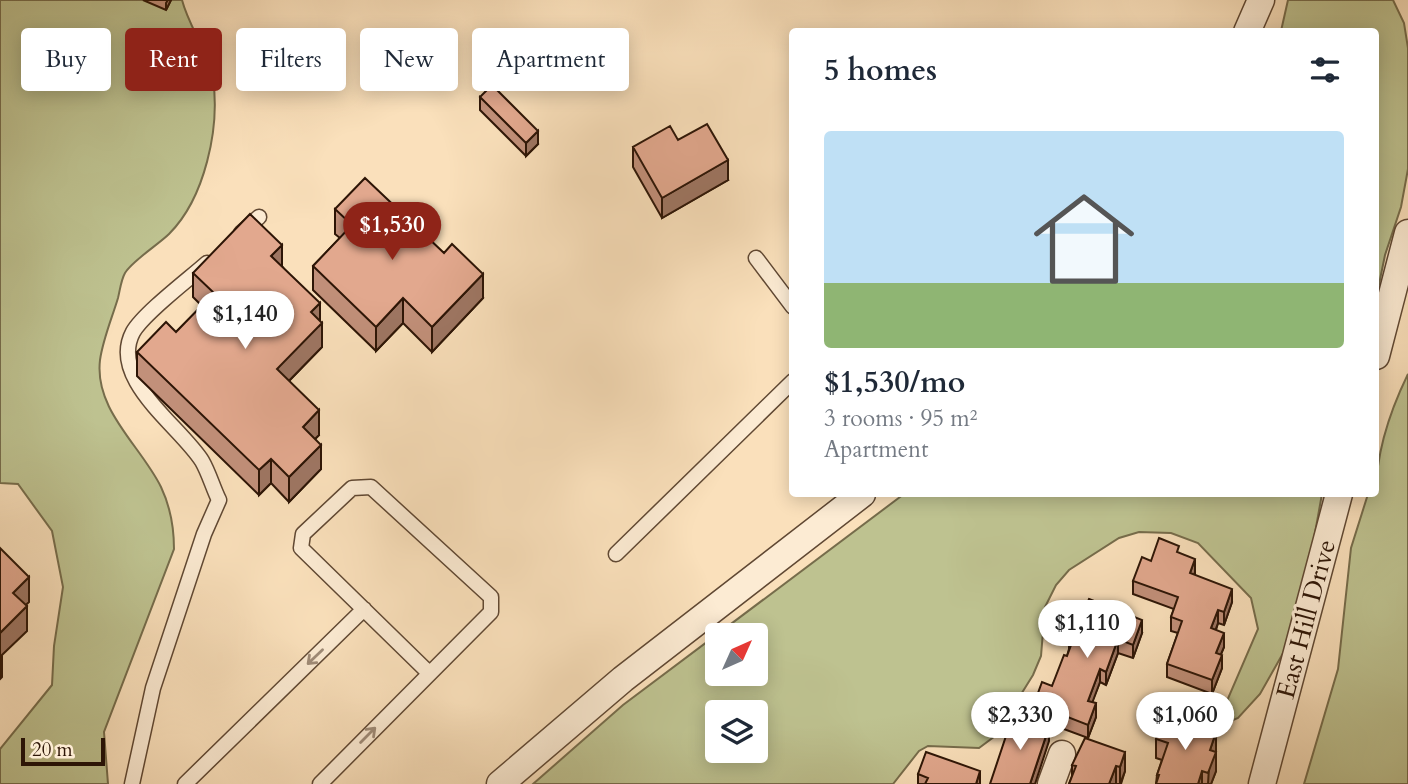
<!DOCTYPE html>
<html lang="en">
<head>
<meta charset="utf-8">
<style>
	:root { --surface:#fff; --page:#f2f2f3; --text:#1f2937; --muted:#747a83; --line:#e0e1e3; --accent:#8f2418 }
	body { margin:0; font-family:Cardo,serif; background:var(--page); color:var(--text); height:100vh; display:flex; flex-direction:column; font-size:26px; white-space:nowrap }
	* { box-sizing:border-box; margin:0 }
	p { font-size:23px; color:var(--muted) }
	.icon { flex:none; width:38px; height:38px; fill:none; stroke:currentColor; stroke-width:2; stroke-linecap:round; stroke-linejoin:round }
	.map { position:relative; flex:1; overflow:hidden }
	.side { position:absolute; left:789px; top:28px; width:590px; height:469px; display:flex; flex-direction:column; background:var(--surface); border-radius:7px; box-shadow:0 4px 18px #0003 }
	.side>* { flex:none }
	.guide { position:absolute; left:21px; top:28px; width:663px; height:63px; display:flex; gap:14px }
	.needle { width:46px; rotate:45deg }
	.controls { position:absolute; left:705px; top:623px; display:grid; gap:14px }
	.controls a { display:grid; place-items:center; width:63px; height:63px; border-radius:7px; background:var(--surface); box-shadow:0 4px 18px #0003; font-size:35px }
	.scale { position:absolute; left:21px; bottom:18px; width:84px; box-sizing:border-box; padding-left:7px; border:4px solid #2d1506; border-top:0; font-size:19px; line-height:24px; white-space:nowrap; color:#2d1506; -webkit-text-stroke:5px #fcebd3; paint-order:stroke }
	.price { position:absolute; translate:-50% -60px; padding:0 16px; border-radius:24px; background:#fff; color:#222; font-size:23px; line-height:46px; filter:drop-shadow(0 2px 4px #0008) }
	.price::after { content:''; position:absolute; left:50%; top:42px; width:21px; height:16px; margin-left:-10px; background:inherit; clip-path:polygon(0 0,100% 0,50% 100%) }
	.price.on { background:var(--accent); color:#fff }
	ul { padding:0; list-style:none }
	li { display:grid; align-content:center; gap:14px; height:371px; padding:0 35px }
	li+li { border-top:2px solid var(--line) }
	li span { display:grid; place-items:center; height:217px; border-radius:7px; color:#555 }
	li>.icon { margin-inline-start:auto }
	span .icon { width:126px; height:126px; fill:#fffc; stroke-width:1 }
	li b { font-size:30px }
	h2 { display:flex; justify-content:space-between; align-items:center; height:84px; padding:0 35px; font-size:30px }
	.pill { padding:0 24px; border-radius:7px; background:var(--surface); box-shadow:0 4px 18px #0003; font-size:24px; line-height:63px }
	.pill.on { background:var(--accent); color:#fff }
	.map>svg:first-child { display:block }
</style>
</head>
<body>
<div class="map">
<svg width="1408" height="784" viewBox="0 0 1408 784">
	<rect width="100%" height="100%" fill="#fae0bb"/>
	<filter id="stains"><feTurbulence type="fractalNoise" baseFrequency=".00286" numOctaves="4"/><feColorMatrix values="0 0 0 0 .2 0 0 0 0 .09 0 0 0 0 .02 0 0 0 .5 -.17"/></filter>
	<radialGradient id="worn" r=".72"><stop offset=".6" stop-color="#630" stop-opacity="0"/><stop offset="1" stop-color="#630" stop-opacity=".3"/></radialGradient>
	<path fill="#bec290" stroke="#766c4b" stroke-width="2" fill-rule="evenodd" d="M 0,0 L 182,0 C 189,27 208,51 213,79 C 220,128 205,198 169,234 C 159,244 132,261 125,273 C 121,280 120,290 118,298 C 112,318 103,339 100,360 C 94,410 141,446 161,487 C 170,506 174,529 174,549 L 104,732 L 108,784 L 0,784 L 0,749 L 52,685 L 54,646 L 63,587 L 52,531 L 18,484 L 0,483 Z
		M 1288,0 L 1393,0 L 1404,23 L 1408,48 L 1408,169 L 1401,207 L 1385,255 L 1376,299 L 1376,32 L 1281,31 Z
		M 1408,374 L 1408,784 L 1304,784 L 1338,669 L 1351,548 L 1368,494 L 1376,494 C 1376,453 1390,411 1408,374 Z
		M 904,494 L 1322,494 L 1305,588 L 1286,648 L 1260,694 L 1238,718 L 1229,722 L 1220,717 L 1258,629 L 1251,598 L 1198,543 L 1171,533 L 1139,532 L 1119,538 L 1069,570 L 1056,585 L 1045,607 L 1041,656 L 1033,675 L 995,736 L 979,748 L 928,746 L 919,751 L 893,784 L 533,784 L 623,705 ZM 718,635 L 756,635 L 756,674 L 718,674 ZM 718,712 L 756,712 L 756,751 L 718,751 Z"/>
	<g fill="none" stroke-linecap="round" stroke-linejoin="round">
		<g stroke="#604833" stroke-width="17">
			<path id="lane" d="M 241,233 L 259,217
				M 756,258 L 793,307
				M 616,554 L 793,381
				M 132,784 L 153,688 L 204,534 L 219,500 C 213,488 209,473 202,461 C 180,426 108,379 133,332 C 144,313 189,279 207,263
				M 185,784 L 364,609
				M 320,784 L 491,612 L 491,597 L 371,487 L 352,488 L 303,534 L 301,548 L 429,673"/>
		</g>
		<g stroke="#604833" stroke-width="29">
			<path id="street" d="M 1247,32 L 1261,0
				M 1376,356 L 1408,233
				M 500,784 L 623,679 L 862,494
				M 1051,784 L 1062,754
				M 1262,784 L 1339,494"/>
		</g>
		<use href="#lane" stroke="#fcebd3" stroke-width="14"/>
		<use href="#street" stroke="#fcebd3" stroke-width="26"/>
	</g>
	<path fill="#c2907a" stroke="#2d1506" stroke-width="2" d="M 143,0 L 171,0 L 166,10 Z
		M 480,97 L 538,144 L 526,156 L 480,110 Z
		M 678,140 L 728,180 L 662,218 L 633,167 L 633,147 Z
		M 335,209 L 483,298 L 432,352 L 403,323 L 376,351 L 313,290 L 313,266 L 340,238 L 335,234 Z
		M 282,266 L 320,320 L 322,347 L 289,381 L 319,435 L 315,439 L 321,469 L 289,502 L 271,483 L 259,495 L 137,376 L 137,352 L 176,332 L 202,306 L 193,297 L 193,273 Z
		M 1179,553 L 1195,572 L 1195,575 L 1232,602 L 1224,625 L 1218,623 L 1216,630 L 1224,647 L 1221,654 L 1222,668 L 1212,694 L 1167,677 L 1167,664 L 1178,633 L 1171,631 L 1171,617 L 1174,609 L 1133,594 L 1133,581 L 1151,561 Z
		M 1142,633 L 1133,658 L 1118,653 L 1106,685 L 1100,682 L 1092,702 L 1096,717 L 1088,738 L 1034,718 L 1034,704 L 1052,686 L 1067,656 L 1069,649 L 1069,636 Z
		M 1216,732 L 1216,771 L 1211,784 L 1156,784 L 1157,775 L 1162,760 L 1156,758 L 1156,739 Z
		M 1125,752 L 1125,771 L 1121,784 L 1069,784 L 1072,776 L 1072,765 Z
		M 918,774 L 980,784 L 918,784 Z"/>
	<path fill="#9e7663" stroke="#2d1506" stroke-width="2" d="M 168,0 L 171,0 L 166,10 L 166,3 Z
		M 538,131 L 538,144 L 526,156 L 526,143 Z
		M 728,160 L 728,180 L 662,218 L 662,198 Z
		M 282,245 L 282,269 L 271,256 Z
		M 483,274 L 483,298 L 432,352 L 432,327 Z
		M 403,298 L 403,323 L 376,351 L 376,327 Z
		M 320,303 L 320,325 L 322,323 L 322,347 L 277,393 L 277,369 L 311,312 Z
		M 319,410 L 319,435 L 303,451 L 303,427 Z
		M 321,445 L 321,469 L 289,502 L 289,477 Z
		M 271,459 L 271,483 L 259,495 L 259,470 Z
		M 1195,559 L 1195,572 L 1190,586 L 1190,573 Z
		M 29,577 L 29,602 L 13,617 L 13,593 Z
		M 1232,589 L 1232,602 L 1224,625 L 1224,612 Z
		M 27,606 L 27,631 L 2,655 L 2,677 L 0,679 L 0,633 Z
		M 1218,610 L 1218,623 L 1211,642 L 1211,628 Z
		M 1142,620 L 1142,633 L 1133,658 L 1133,645 Z
		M 1224,633 L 1224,647 L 1216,666 L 1216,653 Z
		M 1118,639 L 1118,653 L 1106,685 L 1106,672 Z
		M 1222,655 L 1222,668 L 1212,694 L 1212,680 Z
		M 1100,669 L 1100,682 L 1088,714 L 1088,701 Z
		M 1096,703 L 1096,717 L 1088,738 L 1088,725 Z
		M 1049,727 L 1049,741 L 1035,784 L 1030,784 Z
		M 1216,732 L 1216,771 L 1211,784 L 1208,784 L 1210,750 Z
		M 1125,752 L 1125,771 L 1120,784 L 1120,767 Z
		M 1116,766 L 1116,784 L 1109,784 Z
		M 980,771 L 980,784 L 976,784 Z
		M 1202,771 L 1202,784 L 1198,784 Z"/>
	<path fill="#e2a88e" stroke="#2d1506" stroke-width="2" d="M 492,85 L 538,131 L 526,143 L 480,97 Z
		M 707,124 L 728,160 L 662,198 L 633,147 L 670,126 L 678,140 Z
		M 365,178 L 444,253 L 452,244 L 483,274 L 432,327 L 403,298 L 376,327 L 313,266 L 352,225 L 335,209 Z
		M 250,214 L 282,245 L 271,256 L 320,303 L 311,312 L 322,323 L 277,369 L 319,410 L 303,427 L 321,445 L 289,477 L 271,459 L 259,470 L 137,352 L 166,322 L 176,332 L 214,293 L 193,273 Z
		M 1159,538 L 1179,546 L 1177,552 L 1195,559 L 1190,573 L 1232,589 L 1224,612 L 1218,610 L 1211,628 L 1224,633 L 1216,653 L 1222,655 L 1212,680 L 1167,664 L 1182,621 L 1171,617 L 1178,597 L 1133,581 L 1142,557 L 1151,561 Z
		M 0,548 L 29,577 L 13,593 L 27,606 L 0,633 Z
		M 1089,599 L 1142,620 L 1133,645 L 1118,639 L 1106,672 L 1100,669 L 1088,701 L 1096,703 L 1088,725 L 1034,704 L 1042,682 L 1052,686 L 1064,655 L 1067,656 L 1074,637 L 1069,636 L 1076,617 L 1081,618 Z
		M 1165,714 L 1216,732 L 1210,750 L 1216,752 L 1208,773 L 1202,771 L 1198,784 L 1156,784 L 1159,775 L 1157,775 L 1168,743 L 1156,739 Z
		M 1013,715 L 1049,727 L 1030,784 L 990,784 Z
		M 1085,738 L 1125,752 L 1120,767 L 1116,766 L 1109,784 L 1069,784 L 1076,766 L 1072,765 Z
		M 926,752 L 980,771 L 976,784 L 925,784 L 928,778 L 918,774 Z"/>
	<defs><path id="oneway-shaft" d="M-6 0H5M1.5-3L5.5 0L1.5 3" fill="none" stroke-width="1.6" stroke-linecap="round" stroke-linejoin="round" transform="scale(1.75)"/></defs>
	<g stroke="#9f8b77">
		<use href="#oneway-shaft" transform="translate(315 657) rotate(136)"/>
		<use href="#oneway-shaft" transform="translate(368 735) rotate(-45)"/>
	</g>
	<g text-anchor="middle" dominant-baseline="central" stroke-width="6" stroke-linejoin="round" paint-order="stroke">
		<g font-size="26" fill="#2d1506" stroke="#fcebd3">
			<text transform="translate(1306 619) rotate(-75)">East Hill Drive</text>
		</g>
	</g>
	<rect width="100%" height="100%" filter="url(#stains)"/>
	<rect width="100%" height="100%" fill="url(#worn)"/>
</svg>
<div class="controls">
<a><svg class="needle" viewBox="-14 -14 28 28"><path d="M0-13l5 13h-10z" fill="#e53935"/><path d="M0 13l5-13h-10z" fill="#747a83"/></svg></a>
<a><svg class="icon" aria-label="layers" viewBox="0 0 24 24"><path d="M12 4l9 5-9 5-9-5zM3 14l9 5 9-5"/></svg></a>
</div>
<div class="scale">20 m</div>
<b class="price on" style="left:392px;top:262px">$1,530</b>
<b class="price" style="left:245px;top:351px">$1,140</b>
<b class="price" style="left:1087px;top:660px">$1,110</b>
<b class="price" style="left:1020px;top:752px">$2,330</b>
<b class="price" style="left:1185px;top:752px">$1,060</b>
<div class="guide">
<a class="pill">Buy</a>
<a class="pill on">Rent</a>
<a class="pill">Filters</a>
<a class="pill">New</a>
<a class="pill">Apartment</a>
</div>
<section class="side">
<h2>5 homes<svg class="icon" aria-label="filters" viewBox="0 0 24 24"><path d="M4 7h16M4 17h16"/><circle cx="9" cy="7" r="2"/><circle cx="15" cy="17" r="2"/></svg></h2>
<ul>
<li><span style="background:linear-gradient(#bfe0f5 70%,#8fb573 0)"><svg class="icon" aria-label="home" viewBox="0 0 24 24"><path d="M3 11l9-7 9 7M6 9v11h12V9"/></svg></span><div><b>$1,530/mo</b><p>3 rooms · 95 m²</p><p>Apartment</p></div></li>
</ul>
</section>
</div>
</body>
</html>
